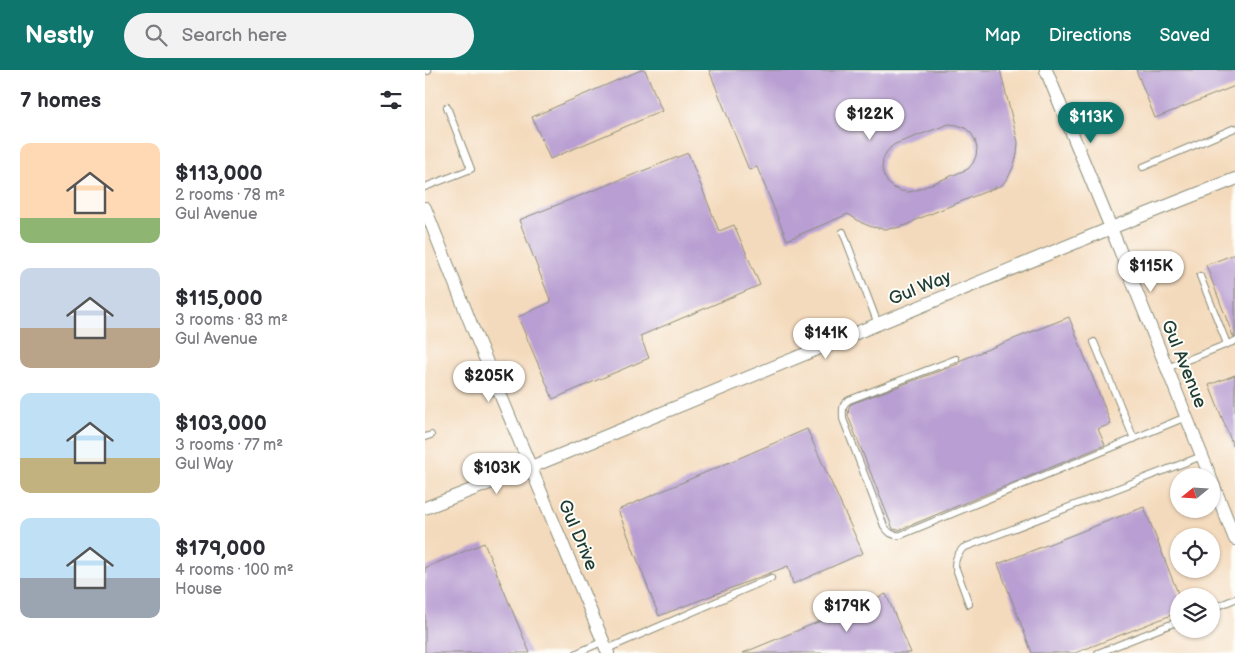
<!DOCTYPE html>
<html lang="en">
<head>
<meta charset="utf-8">
<style>
	:root { --surface:#fff; --page:#f2f2f3; --text:#2b2b33; --muted:#7c7c81; --accent:#0f766e }
	body { margin:0; font-family:"Balsamiq Sans",sans-serif; background:var(--page); color:var(--text); height:100vh; display:flex; flex-direction:column; font-size:19px; white-space:nowrap }
	* { box-sizing:border-box; margin:0 }
	p { font-size:16px; color:var(--muted) }
	.icon { flex:none; width:28px; height:28px; fill:none; stroke:currentColor; stroke-width:2; stroke-linecap:round; stroke-linejoin:round }
	.map { position:relative; flex:1; overflow:hidden }
	.side { display:flex; flex-direction:column; background:var(--surface); width:425px }
	.side>* { flex:none }
	.needle { width:32px; rotate:252deg }
	.controls { position:absolute; left:745px; top:398px; display:grid; gap:10px }
	.controls a { display:grid; place-items:center; width:50px; height:50px; border-radius:50%; background:var(--surface); box-shadow:0 1px 4px #0004; font-size:25px }
	.price { position:absolute; translate:-50% -42px; padding:0 11px; border-radius:18px; background:#fff; color:#222; font-size:16px; line-height:32px; filter:drop-shadow(0 1px 2px #0008) }
	.price::after { content:''; position:absolute; left:50%; top:30px; width:15px; height:11px; margin-left:-8px; background:inherit; clip-path:polygon(0 0,100% 0,50% 100%) }
	.price.current { background:var(--accent); color:#fff }
	ul { padding:0; list-style:none }
	li { display:flex; align-items:center; gap:15px; height:125px; padding:0 20px }
	li span { display:grid; place-items:center; flex:none; width:140px; height:100px; border-radius:10px; color:#555 }
	li>.icon { margin-inline-start:auto }
	span .icon { width:60px; height:60px; fill:#fffc; stroke-width:1 }
	li b { font-size:21px }
	h2 { display:flex; justify-content:space-between; align-items:center; height:60px; padding:0 20px; font-size:21px }
	header { display:flex; align-items:center; gap:30px; box-sizing:border-box; height:70px; padding:0 25px; background:var(--accent); color:#fff }
	header strong { font-size:24px }
	nav { display:flex; gap:28px; margin-inline-start:auto; font-size:18px }
	.search { width:350px; height:45px; background:var(--page); display:flex; align-items:center; gap:12px; box-sizing:border-box; padding:0 18px; border-radius:28px; color:var(--muted); font-size:19px }
	main { display:flex; flex:1; min-height:0 }
	.map>svg:first-child { display:block }
</style>
</head>
<body>
<header>
<strong>Nestly</strong>
<div class="search"><svg class="icon" aria-label="search" viewBox="0 0 24 24"><circle cx="10" cy="10" r="6"/><path d="M15 15l6 6"/></svg>Search here</div>
<nav><a>Map</a><a>Directions</a><a>Saved</a></nav>
</header>
<main>
<section class="side">
<h2>7 homes<svg class="icon" aria-label="filters" viewBox="0 0 24 24"><path d="M4 7h16M4 17h16"/><circle cx="9" cy="7" r="2"/><circle cx="15" cy="17" r="2"/></svg></h2>
<ul>
<li><span style="background:linear-gradient(#ffd9b3 75%,#8fb573 0)"><svg class="icon" aria-label="home" viewBox="0 0 24 24"><path d="M3 11l9-7 9 7M6 9v11h12V9"/></svg></span><div><b>$113,000</b><p>2 rooms · 78 m²</p><p>Gul Avenue</p></div></li>
<li><span style="background:linear-gradient(#c9d6e8 60%,#b9a48a 0)"><svg class="icon" aria-label="home" viewBox="0 0 24 24"><path d="M3 11l9-7 9 7M6 9v11h12V9"/></svg></span><div><b>$115,000</b><p>3 rooms · 83 m²</p><p>Gul Avenue</p></div></li>
<li><span style="background:linear-gradient(#bfe0f5 65%,#c2b280 0)"><svg class="icon" aria-label="home" viewBox="0 0 24 24"><path d="M3 11l9-7 9 7M6 9v11h12V9"/></svg></span><div><b>$103,000</b><p>3 rooms · 77 m²</p><p>Gul Way</p></div></li>
<li><span style="background:linear-gradient(#bfe0f5 60%,#9aa5b1 0)"><svg class="icon" aria-label="home" viewBox="0 0 24 24"><path d="M3 11l9-7 9 7M6 9v11h12V9"/></svg></span><div><b>$179,000</b><p>4 rooms · 100 m²</p><p>House</p></div></li>
</ul>
</section>
<div class="map">
<svg width="810" height="583" viewBox="0 0 810 583">
	<rect width="100%" height="100%" fill="#fdfcf7"/>
	<filter id="ink" filterUnits="userSpaceOnUse"><feTurbulence type="fractalNoise" baseFrequency=".02" numOctaves="2"/><feDisplacementMap in="SourceGraphic" scale="10" xChannelSelector="R" yChannelSelector="G"/><feConvolveMatrix kernelMatrix="1 2 1 2 8 2 1 2 1" color-interpolation-filters="sRGB"/></filter>
	<filter id="wash" filterUnits="userSpaceOnUse"><feTurbulence type="fractalNoise" baseFrequency=".0096" numOctaves="4" result="noise"/><feDisplacementMap in="SourceGraphic" scale="20" xChannelSelector="R" yChannelSelector="G"/><feGaussianBlur stdDeviation="1.12" result="paint"/><feColorMatrix in="noise" values="0 0 0 0 0 0 0 0 0 0 0 0 0 0 0 0 0 1.4 0 .05"/><feComposite in="paint" operator="in"/></filter>
	<g filter="url(#wash)">
		<rect width="100%" height="100%" fill="#f4dabc"/>
		<g id="blocks">
			<path fill="#b89ed2" fill-rule="evenodd" d="M 216,0 L 220,0 L 237,41 L 125,89 L 107,47 Z
				M 284,0 L 575,0 L 593,72 L 592,84 L 589,95 L 584,106 L 577,115 L 493,149 L 482,155 L 471,158 L 459,159 L 447,157 L 437,153 L 423,144 L 362,170 L 332,97 L 324,100 ZM 524,54 L 532,55 L 540,58 L 546,63 L 550,70 L 552,78 L 551,86 L 548,93 L 543,99 L 492,120 L 484,122 L 476,121 L 469,118 L 463,113 L 459,106 L 457,98 L 458,90 L 461,83 L 466,77 L 470,74 Z
				M 711,0 L 810,0 L 810,16 L 730,48 Z
				M 263,83 L 294,161 L 309,155 L 335,215 L 215,266 L 224,288 L 128,329 L 93,247 L 126,232 L 94,150 Z
				M 810,184 L 810,266 L 808,266 L 781,195 Z
				M 644,247 L 686,354 L 673,359 L 680,375 L 474,460 L 468,459 L 423,346 L 424,337 L 426,334 L 533,294 L 536,290 Z
				M 810,305 L 810,378 L 809,378 L 784,315 Z
				M 382,359 L 438,483 L 368,514 L 363,496 L 234,546 L 193,440 Z
				M 719,437 L 754,526 L 754,542 L 650,583 L 607,583 L 573,494 Z
				M 59,473 L 105,583 L 0,583 L 0,498 Z
				M 461,524 L 486,583 L 318,583 Z"/>
		</g>
	</g>
	<g filter="url(#ink)">
		<use href="#blocks" fill-opacity="0" stroke="#8a8c78" stroke-width="1"/>
		<g fill="none" stroke-linecap="round" stroke-linejoin="round">
			<g stroke="#8a8c78" stroke-width="8">
				<path id="lane" d="M 2,0 L 3,1
					M 718,97 L 810,58
					M 0,117 L 46,99 L 22,37
					M 418,162 L 453,254
					M 775,206 L 802,274
					M 669,272 L 709,369
					M 531,289 L 424,330 C 416,335 418,340 418,349 L 459,456 C 464,463 467,466 476,465 L 761,347
					M 742,298 L 810,271
					M 0,367 L 6,365
					M 544,534 L 530,496 C 530,488 533,484 538,478 L 777,386
					M 786,539 L 810,529
					M 182,579 L 346,508
					M 152,583 L 179,571
					M 673,583 L 754,551"/>
			</g>
			<g stroke="#8a8c78" stroke-width="14">
				<path id="street" d="M 621,0 L 686,158 L 785,406
					M 0,138 L 48,259 L 183,583
					M 786,409 L 810,469
					M 0,438 L 106,397 L 686,158 L 810,109"/>
			</g>
			<use href="#lane" stroke="#fff" stroke-width="6"/>
			<use href="#street" stroke="#fff" stroke-width="12"/>
		</g>
	</g>
	<g text-anchor="middle" dominant-baseline="central" stroke-width="4" stroke-linejoin="round" paint-order="stroke">
		<g font-size="18" fill="#1f3d34" stroke="#fdfcf7">
			<text transform="translate(495 218) rotate(-22)">Gul Way</text>
			<text transform="translate(759 294) rotate(68)">Gul Avenue</text>
			<text transform="translate(153 465) rotate(67)">Gul Drive</text>
		</g>
	</g>
</svg>
<div class="controls">
<a><svg class="needle" viewBox="-14 -14 28 28"><path d="M0-13l5 13h-10z" fill="#e53935"/><path d="M0 13l5-13h-10z" fill="#7c7c81"/></svg></a>
<a><svg class="icon" aria-label="locate" viewBox="0 0 24 24"><circle cx="12" cy="12" r="6"/><path d="M12 2v4M12 18v4M2 12h4M18 12h4"/></svg></a>
<a><svg class="icon" aria-label="layers" viewBox="0 0 24 24"><path d="M12 4l9 5-9 5-9-5zM3 14l9 5 9-5"/></svg></a>
</div>
<b class="price" style="left:445px;top:71px">$122K</b>
<b class="price current" style="left:666px;top:74px">$113K</b>
<b class="price" style="left:726px;top:223px">$115K</b>
<b class="price" style="left:401px;top:290px">$141K</b>
<b class="price" style="left:64px;top:333px">$205K</b>
<b class="price" style="left:72px;top:425px">$103K</b>
<b class="price" style="left:422px;top:563px">$179K</b>
</div>
</main>
</body>
</html>
